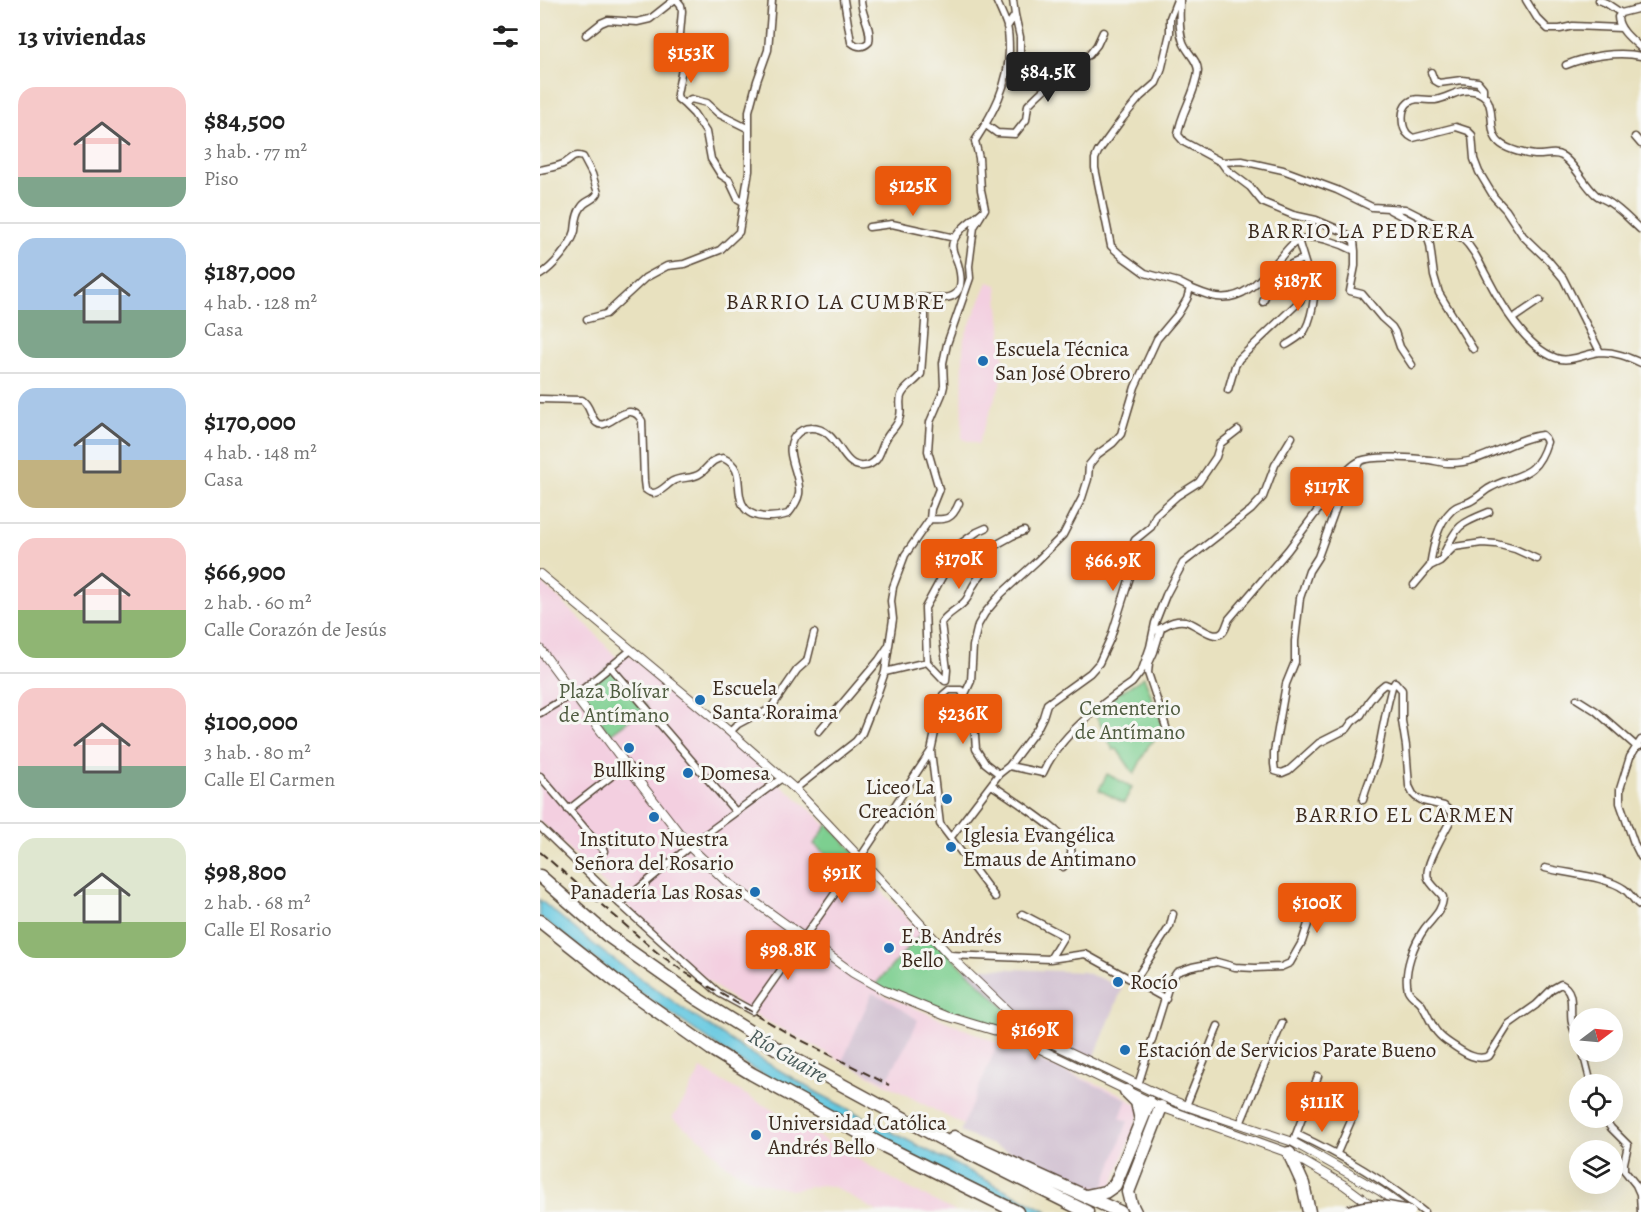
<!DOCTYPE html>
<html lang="es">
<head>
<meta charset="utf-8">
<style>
	:root { --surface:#fff; --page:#f2f2f2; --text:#222; --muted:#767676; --line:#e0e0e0; --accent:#ea580c }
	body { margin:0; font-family:Alegreya,serif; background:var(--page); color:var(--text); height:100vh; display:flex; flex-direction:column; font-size:22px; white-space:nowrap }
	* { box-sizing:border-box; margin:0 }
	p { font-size:20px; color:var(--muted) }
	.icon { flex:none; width:33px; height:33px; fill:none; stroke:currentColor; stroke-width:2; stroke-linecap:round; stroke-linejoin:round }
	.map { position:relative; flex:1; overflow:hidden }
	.details { display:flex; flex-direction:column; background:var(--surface); width:540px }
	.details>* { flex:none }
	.needle { width:39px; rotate:74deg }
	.buttons { position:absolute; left:1029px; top:1008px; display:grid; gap:12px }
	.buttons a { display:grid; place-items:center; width:54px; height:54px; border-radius:50%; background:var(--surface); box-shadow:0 6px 24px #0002; font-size:30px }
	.price { position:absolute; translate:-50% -51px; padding:0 14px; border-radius:6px; background:var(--accent); color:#fff; font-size:20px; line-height:39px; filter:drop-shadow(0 2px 3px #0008) }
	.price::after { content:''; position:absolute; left:50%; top:36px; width:18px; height:14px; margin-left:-9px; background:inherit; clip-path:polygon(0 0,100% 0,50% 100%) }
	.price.selected { background:#222; color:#fff }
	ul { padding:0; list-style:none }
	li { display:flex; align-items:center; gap:18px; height:150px; padding:0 18px }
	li+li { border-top:2px solid var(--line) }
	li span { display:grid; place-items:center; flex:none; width:168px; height:120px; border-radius:18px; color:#555 }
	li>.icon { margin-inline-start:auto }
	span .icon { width:72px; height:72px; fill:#fffc; stroke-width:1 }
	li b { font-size:26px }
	h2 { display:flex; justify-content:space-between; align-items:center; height:72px; padding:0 18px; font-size:26px }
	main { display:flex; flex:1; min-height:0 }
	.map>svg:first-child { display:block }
</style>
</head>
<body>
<main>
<section class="details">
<h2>13 viviendas<svg class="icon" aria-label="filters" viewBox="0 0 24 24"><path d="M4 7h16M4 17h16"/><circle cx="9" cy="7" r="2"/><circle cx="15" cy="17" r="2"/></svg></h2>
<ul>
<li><span style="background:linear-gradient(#f6c9c9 75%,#7fa58c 0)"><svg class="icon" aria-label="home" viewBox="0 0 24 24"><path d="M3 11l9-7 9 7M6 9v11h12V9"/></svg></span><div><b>$84,500</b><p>3 hab. · 77 m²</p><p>Piso</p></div></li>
<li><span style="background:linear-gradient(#a9c7e8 60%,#7fa58c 0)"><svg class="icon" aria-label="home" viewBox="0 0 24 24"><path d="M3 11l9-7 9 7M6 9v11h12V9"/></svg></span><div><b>$187,000</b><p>4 hab. · 128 m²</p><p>Casa</p></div></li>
<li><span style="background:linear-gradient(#a9c7e8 60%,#c2b280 0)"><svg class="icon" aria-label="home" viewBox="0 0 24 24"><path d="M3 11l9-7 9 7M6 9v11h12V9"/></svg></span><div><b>$170,000</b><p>4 hab. · 148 m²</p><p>Casa</p></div></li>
<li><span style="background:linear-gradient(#f6c9c9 60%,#8fb573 0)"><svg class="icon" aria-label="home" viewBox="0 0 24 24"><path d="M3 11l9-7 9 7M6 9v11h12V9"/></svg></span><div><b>$66,900</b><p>2 hab. · 60 m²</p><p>Calle Corazón de Jesús</p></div></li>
<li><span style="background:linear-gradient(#f6c9c9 65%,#7fa58c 0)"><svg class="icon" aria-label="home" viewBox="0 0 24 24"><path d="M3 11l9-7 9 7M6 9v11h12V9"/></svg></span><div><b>$100,000</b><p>3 hab. · 80 m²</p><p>Calle El Carmen</p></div></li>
<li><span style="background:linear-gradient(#dfe7d0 70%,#8fb573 0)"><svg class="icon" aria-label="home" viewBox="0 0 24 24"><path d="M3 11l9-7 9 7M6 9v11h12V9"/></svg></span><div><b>$98,800</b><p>2 hab. · 68 m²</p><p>Calle El Rosario</p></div></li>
</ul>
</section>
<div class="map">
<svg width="1101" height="1212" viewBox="0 0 1101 1212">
	<rect width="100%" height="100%" fill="#f6f6f2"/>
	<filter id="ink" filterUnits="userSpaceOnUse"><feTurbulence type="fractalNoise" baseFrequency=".0167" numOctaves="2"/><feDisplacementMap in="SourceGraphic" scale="12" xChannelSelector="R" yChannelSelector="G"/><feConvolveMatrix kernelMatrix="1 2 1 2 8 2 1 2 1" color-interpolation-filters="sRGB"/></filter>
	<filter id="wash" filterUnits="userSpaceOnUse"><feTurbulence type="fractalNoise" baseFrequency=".008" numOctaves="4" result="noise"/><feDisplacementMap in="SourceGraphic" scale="24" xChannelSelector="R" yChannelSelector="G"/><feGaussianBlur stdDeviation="1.35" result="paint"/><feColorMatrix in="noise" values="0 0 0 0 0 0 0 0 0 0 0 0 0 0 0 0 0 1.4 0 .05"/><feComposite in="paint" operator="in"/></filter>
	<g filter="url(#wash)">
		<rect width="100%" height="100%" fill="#e8e1bf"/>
		<path fill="#f3cfe0" d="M 448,282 L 457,285 L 465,371 L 438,444 L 422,439 L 423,351 L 424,338 Z
			M 0,581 L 49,627 L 78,659 L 87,653 L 136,695 L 208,754 L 226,772 L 277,815 L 328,877 L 381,932 L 340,993 L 474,1050 L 581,1094 L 602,1108 L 573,1185 L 552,1190 L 461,1145 L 209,1012 L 150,967 L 0,822 Z
			M 161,1069 L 363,1185 L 416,1212 L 338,1212 L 296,1188 L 283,1185 L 251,1190 L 229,1185 L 210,1179 L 182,1162 L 165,1142 L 132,1118 L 146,1097 Z"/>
		<path fill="#cfbdcf" d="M 422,967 L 543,972 L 565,980 L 582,989 L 552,1063 L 478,1021 Z
			M 332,993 L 350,1001 L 378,1020 L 371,1036 L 346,1081 L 302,1062 Z
			M 458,1043 L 587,1099 L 580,1118 L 588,1121 L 563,1189 L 420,1132 Z"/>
		<path fill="#7dcf90" stroke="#5c7c57" stroke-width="1.5" d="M 70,666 L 107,707 L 70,734 L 38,693 Z
			M 604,677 L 625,731 L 609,745 L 594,774 L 577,749 L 573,750 L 554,712 L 577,694 Z
			M 567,774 L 592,787 L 584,803 L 559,790 Z
			M 288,824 L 320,858 L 309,873 L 274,844 Z
			M 384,930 L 478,1021 L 477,1029 L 473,1036 L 354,994 L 335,985 Z"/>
		<path fill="#62c7e0" stroke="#4e787f" stroke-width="1.5" d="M 0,900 L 63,952 L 158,1019 L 205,1050 L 278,1093 L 367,1140 L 509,1212 L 480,1212 L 361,1151 L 199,1061 L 81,979 L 0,917 Z"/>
	</g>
	<g filter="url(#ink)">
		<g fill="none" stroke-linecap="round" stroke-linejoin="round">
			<g stroke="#554536" stroke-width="9">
				<path id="minor" d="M 137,0 L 141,5 L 142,11 L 139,45 L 143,64 L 137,94 L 138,99 L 144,104 L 151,99 L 167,103 L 179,114 L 209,129
					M 304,0 L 311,42 C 317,47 323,48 329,42 C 332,27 321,15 321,0
					M 640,0 C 640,14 638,29 643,42 C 647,53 658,60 658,71 C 656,94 640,113 638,135 L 644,142 L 681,162 L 702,161 L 743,170 L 797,190 L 832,207 L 865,209 L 922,238 C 934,249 940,264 947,277 C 961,304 985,347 1016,358 C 1031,363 1046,353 1061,352 C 1076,352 1088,357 1101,363
					M 986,0 L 997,18 L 1008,29 L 1020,29 L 1033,26 L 1081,28
					M 1059,0 L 1066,3 L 1081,13
					M 1101,8 L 1081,13 L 1078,17 C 1078,29 1092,40 1101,48
					M 475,15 L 480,37 L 480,80
					M 467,27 L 475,15 L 473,0
					M 46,35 L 61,23 L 68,20 L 97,22 L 110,19 L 134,0
					M 1026,65 C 1048,56 1078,51 1101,56
					M 891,72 L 894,80 L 899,83 L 922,80 L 938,82 L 943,88 L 943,95
					M 144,104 L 154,114 L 166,132 L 171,159 L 181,175 L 189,180 L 198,199 L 203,202
					M 446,125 L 457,133 L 475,134 L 486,120 L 488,105 C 495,98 502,90 510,85 C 526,75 529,81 538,60 L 549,55 L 557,45 L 563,32
					M 1095,137 L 1101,144
					M 0,170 C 8,168 18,167 25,163 C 32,159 33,154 43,157 L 52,174 L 58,193 C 54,201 45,200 41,208 C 36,214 36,223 35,231 C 31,246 13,267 0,275
					M 850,210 L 875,223 L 886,233 L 890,245 L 894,276 L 899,293 L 933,349
					M 329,227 L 352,224 L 415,238
					M 815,251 L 815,266 L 810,291 L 822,294 L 842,318 L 852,327 L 855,332 L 860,347 L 872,365
					M 650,288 C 658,291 668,296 677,297 C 706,301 723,276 741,257 C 746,251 753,241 762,239 C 776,234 802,244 815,251 L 814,241 L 802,231 L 776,220 L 753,215 L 722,202 L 710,187 L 686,169 L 681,162
					M 723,302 C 733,274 735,270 763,259
					M 47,319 L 66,314 L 105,278 L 127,266 L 144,264 L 180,250 L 199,232 L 209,171 L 209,111 L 217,81 L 228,50 L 232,0
					M 972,319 L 1000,300
					M 746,345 C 751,342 758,338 762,334 C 771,324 778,290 772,278
					M 1060,352 L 1023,278 L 1008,260 L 983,236 L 966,210 L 954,197 L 939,172 L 934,159 L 932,135 L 928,131 L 916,127 L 873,138 C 867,135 864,131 863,124 C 862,117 862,108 868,103 C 876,96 886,101 895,100 C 909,98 919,88 934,91 C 962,97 943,131 961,144 C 969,150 985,154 995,155 C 1004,156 1014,151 1022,156 C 1034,163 1044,184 1055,194 C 1059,198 1065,199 1070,203 C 1081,210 1091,221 1101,230
					M 688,390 L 695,366 L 699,359 L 760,301 L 771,282 L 758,240
					M 0,399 L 42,400 C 51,406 50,418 57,423 C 68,432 89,396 102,421 L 104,481 L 105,489 C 108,491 109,493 113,493 C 121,493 127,484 133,481 C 142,476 152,480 161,473 C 169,467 171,459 183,458 C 205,468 195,486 202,503 C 209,521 234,518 248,514 C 252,509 258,500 259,494 C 262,476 242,452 255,436 C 259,431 265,428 271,428 C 300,428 300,469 324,466 C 328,466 333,463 336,460 C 341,454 342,445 346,439 C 350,430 358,427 360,416 C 362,408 358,400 362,394 C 367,385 376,382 381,374 L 385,322 L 385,315 L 379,297 C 409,300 428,301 418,264 C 416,257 410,250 413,242 C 419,227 435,219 445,209
					M 820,461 L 802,491 L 778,557 L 769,571 L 760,598 L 755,641 L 755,662 L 746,684 L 734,752 L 734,764 L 735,771 L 742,773 L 749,770 L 779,743 L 807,729 L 812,722 L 821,715 L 829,701 L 839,689 L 845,684 L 852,687 L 855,682 L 862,690 L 862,721 L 866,746 L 869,786 L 873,794 L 876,797 L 883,801 L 904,806 L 912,813 L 912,817 C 907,829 883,866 888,878 C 890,884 899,891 903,897 C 903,910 893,918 885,928 C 874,943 863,971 868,990 C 871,997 880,1000 883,1007 C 893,1024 893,1033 911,1044 C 922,1051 935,1062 949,1056 L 969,1024 L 996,1005 L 1012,989 L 1021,984 C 1036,991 1029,1010 1032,1023 C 1033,1030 1036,1035 1040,1041
					M 390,519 C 406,520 412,520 419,503
					M 903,555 C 918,525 917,525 949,512
					M 874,585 L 890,566 L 900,561 L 914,547 L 942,543 L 956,544 L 975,549 L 997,559
					M 621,629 L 614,652 L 609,663 L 608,673 L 626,727
					M 614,631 C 625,627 632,619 645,621 C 656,623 674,642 683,632 C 686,629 687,623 689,619 L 748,550 L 808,470 C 812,466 815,463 820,461 C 834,455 873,458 890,460 C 896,461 902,463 908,463 C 941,465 970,439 1002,435 L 1005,438 L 1007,442 C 995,481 977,472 948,489 C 942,493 936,499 929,502 C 922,505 917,505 912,510 C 897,524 893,547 890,566
					M 387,662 L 385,608 L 420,544 L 437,532 L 446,528
					M 70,666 L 196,812
					M 345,672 L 387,662 L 405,681
					M 406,681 L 407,670 L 401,623 C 407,613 419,609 426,600 C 430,595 431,588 435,583 C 437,578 442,576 443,571 C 444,562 439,563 443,552 L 472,536 L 484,531
					M 409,690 L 421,690 L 427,701 L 434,722 L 436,749 L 445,763 L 459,774
					M 424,696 L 431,681 L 433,646 L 438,625 L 445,613 L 461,594 L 497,561 L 523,535 L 542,498 L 548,479 L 549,465 L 558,454 L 573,443 L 581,434 L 595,387 L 617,339 L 638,314 L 647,299 L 650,288 L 638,282 L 605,273 L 583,257 L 571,246 L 555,168 L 555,159 L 558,152 L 582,119 L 600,97 L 616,83 L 621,71 L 630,33 L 630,18 L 637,0
					M 1037,699 L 1056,711 L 1097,747 L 1100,746
					M 0,713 L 29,696 L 38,693 L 91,650
					M 279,731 L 339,660 L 347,648
					M 190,732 L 198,724 L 213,716 L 223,713 L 231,708 L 257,670 L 267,661 L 274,633
					M 1101,740 L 1090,757 L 1080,789 L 1080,803 L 1094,843 L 1101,857
					M 391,751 L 400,824 L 455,897
					M 469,766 L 503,773 C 518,738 560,704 592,683 L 602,670 L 610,647 L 615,623 L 626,595 L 643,563 L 711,510 L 723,497 L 735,465 L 752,437
					M 0,776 L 64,851
					M 452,785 C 469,797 522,830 530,846 C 534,854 528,862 523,867
					M 255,789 L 316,741 L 322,733 L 337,695 L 345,672 L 353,619 L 351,601 L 353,587 L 365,555 L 390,519 L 391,509 L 399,489 L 388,451 L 390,422 L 402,394 L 404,386 L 403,363 L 407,344 L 430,278 L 429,266 L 434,227 L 445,209 L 441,190 L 439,158 L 435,141 C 453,113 469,85 469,50 C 469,42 469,34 467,26 C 464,17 460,9 456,0
					M 823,800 C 827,784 835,769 838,754 C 842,731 846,709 852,687
					M 28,810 L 82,768 L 87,766 L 91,768
					M 0,827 L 80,904 L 179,993 L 212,1011 L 320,858 L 391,751 L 403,695 L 409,690
					M 411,837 L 459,774 L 469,766 L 497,729 L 503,717 L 507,704 L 550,673 L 559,663 L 571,637 L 590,577 L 591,548 L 595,540 L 611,527 L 616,515 L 637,496 L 659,482 L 676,457 L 680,444 L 698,430
					M 1005,868 C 1027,874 1066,876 1084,889 C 1091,894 1094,902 1101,906
					M 80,904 L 155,842 L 242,778
					M 482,914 L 524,936 L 510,959
					M 409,955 L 510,959 L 545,954 L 626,999
					M 594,982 L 630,926 L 633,914
					M 1043,1052 L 1051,1084
					M 598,1085 L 630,982 L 637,972 L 652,967 L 677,962 L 695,967 L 715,968 L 741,967 L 750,963 L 762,942 L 778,894
					M 646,1106 L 678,1026
					M 1064,1118 L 1071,1128 L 1088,1145 L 1084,1163 L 1084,1170 L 1096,1185 L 1100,1194 L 1101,1212
					M 700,1124 L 742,1023
					M 756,1134 C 804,1156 843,1179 884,1212
					M 755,1137 L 778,1076
					M 797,1153 L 814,1114"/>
			</g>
			<g stroke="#554536" stroke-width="10">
				<path id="tertiary" d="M 0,574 L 190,732 L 255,789 L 320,858 L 409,955 L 478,1021 L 489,1030 L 513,1044 L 624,1097 L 646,1106 L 753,1142 L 840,1191 L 865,1209
					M 0,649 L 87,766 L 150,847 L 186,881 L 313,973 L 345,991 L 406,1016 L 473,1036 L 621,1107 L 749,1153 L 804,1185 L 835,1208"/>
			</g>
			<g stroke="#554536" stroke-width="15">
				<path id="motorway" d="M 0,876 L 67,935 L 159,1000 L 247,1055 L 411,1144 L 547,1212
					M 0,921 L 82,986 L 171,1049 L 212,1074 L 344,1146 L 477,1212
					M 586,1091 L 597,1102 L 601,1120
					M 414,1137 L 580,1212
					M 749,1153 L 763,1184 L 769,1212
					M 546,1196 L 565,1192 L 575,1185 L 609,1102
					M 595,1212 L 591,1204 L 588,1192 L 621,1107"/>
			</g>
			<use href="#minor" stroke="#fff" stroke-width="6"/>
			<use href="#tertiary" stroke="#fff" stroke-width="8"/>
			<use href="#motorway" stroke="#fff" stroke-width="12"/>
			<path stroke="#3b2a1e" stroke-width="2" stroke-dasharray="9 4.5" stroke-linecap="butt" d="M 0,852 L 119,954 L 146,973 L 249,1034 L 349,1085"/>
			<g stroke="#554536" stroke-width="15" stroke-linecap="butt">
				<path id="motorway-bridge" d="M 809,1212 C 833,1204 845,1207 869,1212"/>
			</g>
			<use href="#motorway-bridge" stroke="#fff" stroke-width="12"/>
		</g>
	</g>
	<g fill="#1f6fb2" stroke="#f6f6f2" stroke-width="2">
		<circle cx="443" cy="361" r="6"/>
		<circle cx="160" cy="700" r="6"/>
		<circle cx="89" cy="748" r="6"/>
		<circle cx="148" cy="773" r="6"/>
		<circle cx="407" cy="799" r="6"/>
		<circle cx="114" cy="817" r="6"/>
		<circle cx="411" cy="847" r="6"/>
		<circle cx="215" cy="892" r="6"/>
		<circle cx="349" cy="948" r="6"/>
		<circle cx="578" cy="982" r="6"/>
		<circle cx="585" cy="1050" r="6"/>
		<circle cx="216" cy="1135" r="6"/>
	</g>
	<g text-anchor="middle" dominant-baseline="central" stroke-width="6" stroke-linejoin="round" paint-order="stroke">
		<g font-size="21" fill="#3b2a1e" stroke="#f6f6f2" text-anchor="start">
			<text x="455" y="349">Escuela Técnica<tspan x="455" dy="24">San José Obrero</tspan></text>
			<text x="172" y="688">Escuela<tspan x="172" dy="24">Santa Roraima</tspan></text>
			<text x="89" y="770" text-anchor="middle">Bullking</text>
			<text x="160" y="773">Domesa</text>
			<text x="395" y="787" text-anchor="end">Liceo La<tspan x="395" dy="24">Creación</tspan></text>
			<text x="423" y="835">Iglesia Evangélica<tspan x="423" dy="24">Emaus de Antimano</tspan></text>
			<text x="114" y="839" text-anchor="middle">Instituto Nuestra<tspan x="114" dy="24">Señora del Rosario</tspan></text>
			<text x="203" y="892" text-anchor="end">Panadería Las Rosas</text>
			<text x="361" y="936">E.B. Andrés<tspan x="361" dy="24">Bello</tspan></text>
			<text x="590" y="982">Rocío</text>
			<text x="597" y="1050">Estación de Servicios Parate Bueno</text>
			<text x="228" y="1123">Universidad Católica<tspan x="228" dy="24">Andrés Bello</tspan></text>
		</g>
		<g font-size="21" fill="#4f5c40" stroke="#f6f6f2">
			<text x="74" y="691">Plaza Bolívar<tspan x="74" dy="24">de Antímano</tspan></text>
			<text x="590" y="708">Cementerio<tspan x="590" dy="24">de Antímano</tspan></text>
		</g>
		<g font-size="22" letter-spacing="1.5" fill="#3b2a1e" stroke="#f6f6f2">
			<text x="821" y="231">BARRIO LA PEDRERA</text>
			<text x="296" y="302">BARRIO LA CUMBRE</text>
			<text x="865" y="815">BARRIO EL CARMEN</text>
		</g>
		<g font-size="22" font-style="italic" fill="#475958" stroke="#f6f6f2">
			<text transform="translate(248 1056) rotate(30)">Río Guaire</text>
		</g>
	</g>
</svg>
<div class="buttons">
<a><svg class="needle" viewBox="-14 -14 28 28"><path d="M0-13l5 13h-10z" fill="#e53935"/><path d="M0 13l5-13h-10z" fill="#767676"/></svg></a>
<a><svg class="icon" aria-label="locate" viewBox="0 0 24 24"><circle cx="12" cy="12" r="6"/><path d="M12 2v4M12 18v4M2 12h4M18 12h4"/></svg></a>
<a><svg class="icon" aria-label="layers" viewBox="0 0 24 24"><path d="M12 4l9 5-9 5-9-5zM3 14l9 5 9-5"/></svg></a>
</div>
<b class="price" style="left:151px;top:84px">$153K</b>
<b class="price selected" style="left:508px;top:103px">$84.5K</b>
<b class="price" style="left:373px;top:217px">$125K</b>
<b class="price" style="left:758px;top:312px">$187K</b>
<b class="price" style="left:787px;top:518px">$117K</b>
<b class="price" style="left:419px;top:590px">$170K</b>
<b class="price" style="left:573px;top:592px">$66.9K</b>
<b class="price" style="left:423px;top:745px">$236K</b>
<b class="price" style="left:302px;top:904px">$91K</b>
<b class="price" style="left:777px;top:934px">$100K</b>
<b class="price" style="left:248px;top:981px">$98.8K</b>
<b class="price" style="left:495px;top:1061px">$169K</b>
<b class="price" style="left:782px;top:1133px">$111K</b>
</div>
</main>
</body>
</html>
